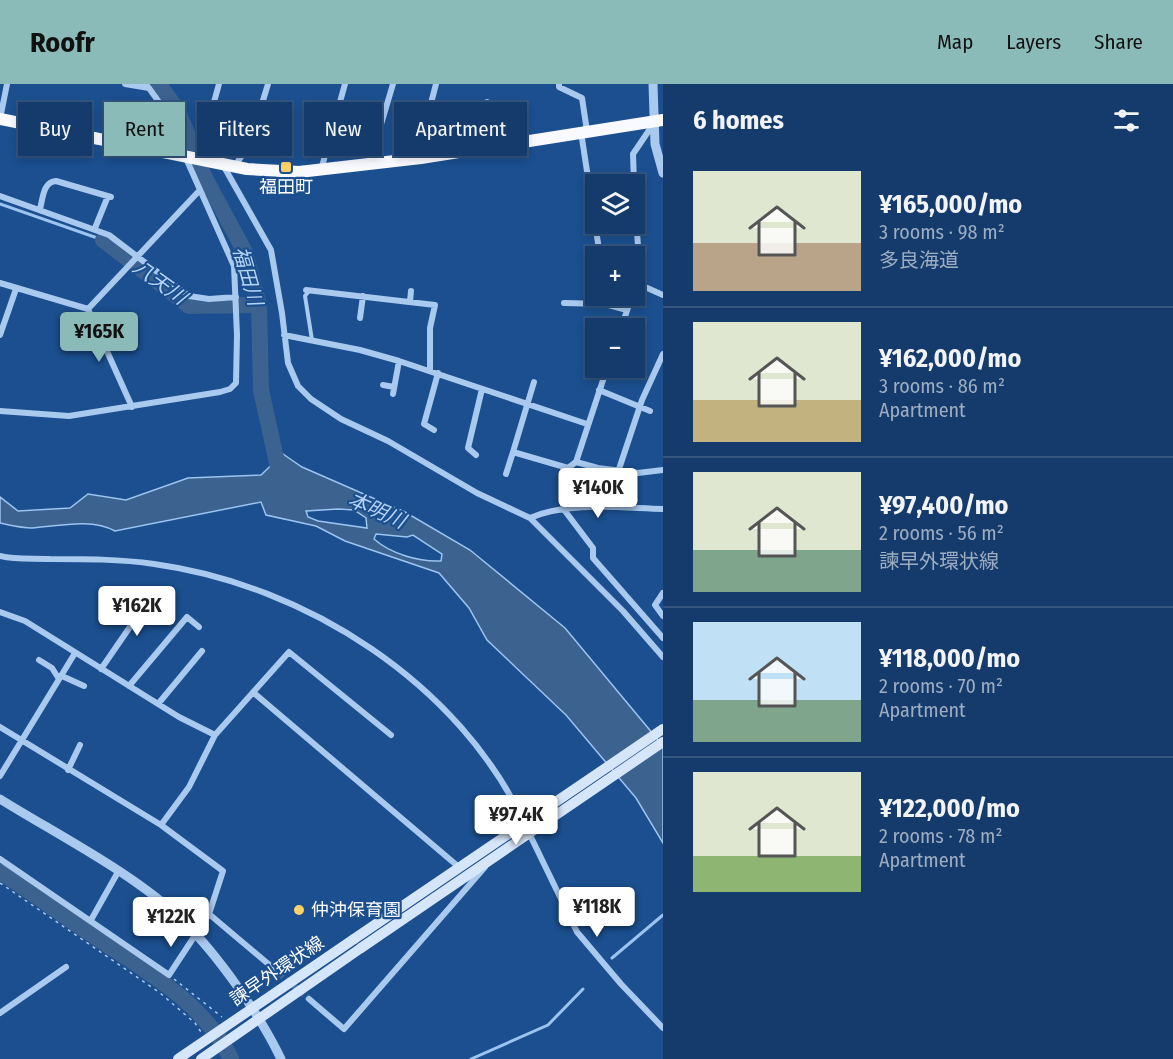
<!DOCTYPE html>
<html lang="en">
<head>
<meta charset="utf-8">
<style>
	:root { --surface:#143b6b; --page:#214673; --text:#f1f3f6; --muted:#9dadc1; --line:#33557e; --accent:#8bbbb9 }
	body { margin:0; font-family:"Fira Sans Condensed","Noto Sans JP",sans-serif; background:var(--page); color:var(--text); height:100vh; display:flex; flex-direction:column; font-size:22px; white-space:nowrap }
	* { box-sizing:border-box; margin:0 }
	p { font-size:20px; color:var(--muted) }
	.icon { flex:none; width:33px; height:33px; fill:none; stroke:currentColor; stroke-width:2; stroke-linecap:round; stroke-linejoin:round }
	.map { position:relative; flex:1; overflow:hidden }
	.details { display:flex; flex-direction:column; background:var(--surface); width:510px }
	.details>* { flex:none }
	.banner { position:absolute; left:18px; top:18px; width:555px; height:54px; display:flex; gap:12px }
	.fabs { position:absolute; left:585px; top:90px; display:grid; gap:12px }
	.fabs a { display:grid; place-items:center; width:60px; height:60px; border-radius:0px; background:var(--surface); box-shadow:0 3px 9px #0003,0 0 0 2px var(--line); font-size:30px }
	.price { position:absolute; translate:-50% -51px; padding:0 14px; border-radius:6px; background:#fff; color:#222; font-size:20px; line-height:39px; filter:drop-shadow(0 2px 3px #0008) }
	.price::after { content:''; position:absolute; left:50%; top:36px; width:18px; height:14px; margin-left:-9px; background:inherit; clip-path:polygon(0 0,100% 0,50% 100%) }
	.price.selected { background:var(--accent); color:#111 }
	ul { padding:0; list-style:none }
	li { display:flex; align-items:center; gap:18px; height:150px; padding:0 30px }
	li+li { border-top:2px solid var(--line) }
	li span { display:grid; place-items:center; flex:none; width:168px; height:120px; border-radius:0px; color:#555 }
	li>.icon { margin-inline-start:auto }
	span .icon { width:72px; height:72px; fill:#fffc; stroke-width:1 }
	li b { font-size:26px }
	h2 { display:flex; justify-content:space-between; align-items:center; height:72px; padding:0 30px; font-size:26px }
	.tag { padding:0 21px; border-radius:0px; background:var(--surface); box-shadow:0 3px 9px #0003,0 0 0 2px var(--line); font-size:21px; line-height:54px }
	.tag.selected { background:var(--accent); color:#111 }
	header { display:flex; align-items:center; gap:36px; box-sizing:border-box; height:84px; padding:0 30px; background:var(--accent); color:#111 }
	header strong { font-size:28px }
	nav { display:flex; gap:33px; margin-inline-start:auto; font-size:21px }
	main { display:flex; flex:1; min-height:0 }
	.map>svg:first-child { display:block }
</style>
</head>
<body>
<header>
<strong>Roofr</strong>
<nav><a>Map</a><a>Layers</a><a>Share</a></nav>
</header>
<main>
<div class="map">
<svg width="663" height="975" viewBox="0 0 663 975">
	<rect width="100%" height="100%" fill="#1b4f8f"/>
	<path fill="#3c6290" stroke="#9cc4f0" stroke-width="1.5" fill-rule="evenodd" d="M 283,370 L 302,383 L 405,428 L 470,466 L 565,544 L 663,662 L 663,759 L 636,714 L 566,631 L 487,556 L 469,524 L 439,489 L 345,457 L 316,442 L 266,431 L 261,418 L 115,447 C 92,434 58,442 32,444 C 22,444 10,441 0,439 L 0,413 L 18,427 L 70,424 L 88,410 L 126,416 L 188,394 L 261,391 ZM 338,425 L 354,426 L 366,434 L 367,444 L 318,437 L 308,433 L 306,427 ZM 376,450 L 407,453 L 413,451 L 442,470 L 441,477 C 419,478 391,470 374,455 Z"/>
	<g fill="none" stroke-linecap="round" stroke-linejoin="round">
		<path stroke="#9cc4f0" stroke-width="3" d="M 0,120 L 103,156
			M 612,874 L 663,831
			M 471,975 L 548,941 L 583,905"/>
		<path stroke="#3c6290" stroke-width="16" d="M 159,0 L 178,27 L 204,92 L 245,168 L 259,221 L 261,306 L 281,397
			M 103,156 L 189,222 L 259,221
			M 0,788 C 30,807 58,828 88,848 C 139,883 204,917 231,975"/>
		<path stroke="#3d69a0" stroke-width="6" stroke-dasharray="6 3" stroke-linecap="butt" d="M 279,889 L 309,915"/>
		<path stroke="#a9c9ee" stroke-width="1.5" stroke-dasharray="3 4.5" stroke-linecap="butt" d="M 0,799 L 160,909 L 195,939 L 201,948
			M 174,895 L 222,933"/>
		<path stroke="#a9c9ee" stroke-width="4" d="M 309,207 L 305,212 L 312,256"/>
		<path stroke="#a9c9ee" stroke-width="6" d="M 125,0 L 149,4
			M 436,0 L 424,46 L 448,51 L 448,70
			M 559,0 L 559,3 L 582,14 L 587,47
			M 214,18 L 219,0
			M 0,35 L 7,0
			M 581,48 L 600,172
			M 481,64 L 487,18
			M 223,81 L 271,166 L 282,229 L 288,279 L 298,302 L 311,315 L 341,335 L 388,357 L 477,409 L 530,434 L 623,527 L 663,573
			M 369,81 L 393,0
			M 235,82 L 250,59 L 268,0
			M 321,86 L 345,0
			M 634,100 L 633,70 L 654,39
			M 634,105 L 639,176 L 634,204
			M 0,112 L 109,151 L 189,212 L 209,215 L 236,213
			M 40,125 C 43,114 43,98 56,97 L 111,113
			M 95,144 L 108,112
			M 0,199 L 88,225 L 199,107
			M 636,199 L 663,211
			M 306,206 L 435,221 L 430,244 L 430,286
			M 410,218 L 411,207
			M 564,219 L 605,220 L 627,226
			M 88,225 L 132,323
			M 360,234 L 363,212
			M 621,244 L 632,212
			M 0,251 L 16,205
			M 284,251 L 360,266 L 399,277 L 587,340
			M 607,284 L 576,378 L 598,384 L 638,389 L 663,386
			M 534,298 L 513,368 L 568,384 L 576,378
			M 383,301 L 394,303
			M 599,306 L 650,327
			M 393,310 L 399,277
			M 0,327 L 69,332 L 220,308 L 230,305 L 236,299 L 237,251 L 234,182 L 164,25 L 146,0
			M 434,346 L 424,340 L 438,289
			M 476,371 L 468,364 L 482,305
			M 619,385 L 642,316 L 663,270
			M 506,390 L 513,368
			M 565,427 L 593,464 L 593,474 L 663,554
			M 530,434 C 568,417 622,424 663,425
			M 0,472 C 16,476 33,474 50,475 C 84,475 120,475 154,480 C 306,501 459,599 525,740
			M 663,509 L 655,521 L 663,532
			M 0,528 L 25,537 L 179,633 L 215,651
			M 39,576 L 52,584 L 59,595
			M 101,585 L 154,508
			M 62,592 L 84,602
			M 129,602 L 187,533 L 199,543
			M 254,609 L 460,784
			M 158,620 L 202,567
			M 0,643 L 161,741 L 223,787 L 209,830 L 169,891 L 0,775
			M 68,686 L 80,661
			M 0,692 L 75,569
			M 161,741 L 189,703 L 215,651 L 289,568 L 391,651
			M 529,749 L 577,848 L 621,900 L 663,944
			M 209,830 L 279,889
			M 91,836 L 118,788
			M 309,915 L 344,945 L 485,783
			M 0,929 L 66,883"/>
		<path stroke="#a9c9ee" stroke-width="9" d="M 653,0 L 655,60 L 663,89
			M 0,715 C 56,750 137,791 183,837 C 218,871 260,931 281,975"/>
		<path stroke="#d6e6fa" stroke-width="10" d="M 178,975 L 354,855
			M 201,975 L 361,864"/>
		<path stroke="#f8faff" stroke-width="12" d="M 0,35 L 247,85 L 299,88 L 421,74 L 663,36"/>
		<path stroke="#d6e6fa" stroke-width="10" d="M 354,855 L 663,645
			M 361,864 L 663,658"/>
	</g>
	<g fill="#ffd166" stroke="#1b4f8f" stroke-width="2">
		<rect x="280" y="77" width="12" height="12" rx="3"/>
		<circle cx="299" cy="826" r="6"/>
	</g>
	<g text-anchor="middle" dominant-baseline="central" stroke-width="4.5" stroke-linejoin="round" paint-order="stroke">
		<g font-size="18" fill="#fff" stroke="#1b4f8f">
			<text x="286" y="103">福田町</text>
			<text x="311" y="826" text-anchor="start">仲沖保育園</text>
		</g>
		<g font-size="18" fill="#fff" stroke="#1b4f8f">
			<text transform="translate(277 887) rotate(-34)">諫早外環状線</text>
		</g>
		<g font-size="20" font-style="italic" fill="#b5d3f5" stroke="#1b4f8f">
			<text transform="translate(248 192) rotate(74)">福田川</text>
			<text transform="translate(160 198) rotate(36)">八天川</text>
			<text transform="translate(377 426) rotate(24)">本明川</text>
		</g>
	</g>
</svg>
<div class="fabs">
<a><svg class="icon" aria-label="layers" viewBox="0 0 24 24"><path d="M12 4l9 5-9 5-9-5zM3 14l9 5 9-5"/></svg></a>
<a>+</a>
<a>−</a>
</div>
<b class="price selected" style="left:99px;top:279px">¥165K</b>
<b class="price" style="left:598px;top:435px">¥140K</b>
<b class="price" style="left:137px;top:553px">¥162K</b>
<b class="price" style="left:516px;top:762px">¥97.4K</b>
<b class="price" style="left:597px;top:854px">¥118K</b>
<b class="price" style="left:171px;top:864px">¥122K</b>
<div class="banner">
<a class="tag">Buy</a>
<a class="tag selected">Rent</a>
<a class="tag">Filters</a>
<a class="tag">New</a>
<a class="tag">Apartment</a>
</div>
</div>
<section class="details">
<h2>6 homes<svg class="icon" aria-label="filters" viewBox="0 0 24 24"><path d="M4 7h16M4 17h16"/><circle cx="9" cy="7" r="2"/><circle cx="15" cy="17" r="2"/></svg></h2>
<ul>
<li><span style="background:linear-gradient(#dfe7d0 60%,#b9a48a 0)"><svg class="icon" aria-label="home" viewBox="0 0 24 24"><path d="M3 11l9-7 9 7M6 9v11h12V9"/></svg></span><div><b>¥165,000/mo</b><p>3 rooms · 98 m²</p><p>多良海道</p></div></li>
<li><span style="background:linear-gradient(#dfe7d0 65%,#c2b280 0)"><svg class="icon" aria-label="home" viewBox="0 0 24 24"><path d="M3 11l9-7 9 7M6 9v11h12V9"/></svg></span><div><b>¥162,000/mo</b><p>3 rooms · 86 m²</p><p>Apartment</p></div></li>
<li><span style="background:linear-gradient(#dfe7d0 65%,#7fa58c 0)"><svg class="icon" aria-label="home" viewBox="0 0 24 24"><path d="M3 11l9-7 9 7M6 9v11h12V9"/></svg></span><div><b>¥97,400/mo</b><p>2 rooms · 56 m²</p><p>諫早外環状線</p></div></li>
<li><span style="background:linear-gradient(#bfe0f5 65%,#7fa58c 0)"><svg class="icon" aria-label="home" viewBox="0 0 24 24"><path d="M3 11l9-7 9 7M6 9v11h12V9"/></svg></span><div><b>¥118,000/mo</b><p>2 rooms · 70 m²</p><p>Apartment</p></div></li>
<li><span style="background:linear-gradient(#dfe7d0 70%,#8fb573 0)"><svg class="icon" aria-label="home" viewBox="0 0 24 24"><path d="M3 11l9-7 9 7M6 9v11h12V9"/></svg></span><div><b>¥122,000/mo</b><p>2 rooms · 78 m²</p><p>Apartment</p></div></li>
</ul>
</section>
</main>
</body>
</html>
